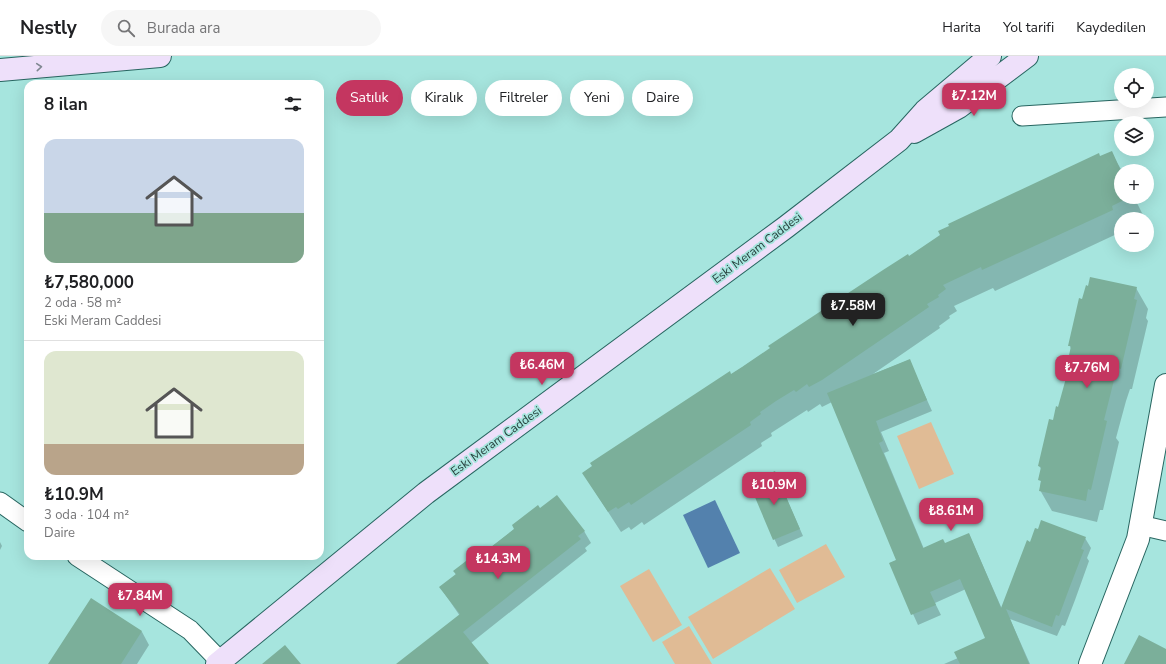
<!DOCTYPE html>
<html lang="tr">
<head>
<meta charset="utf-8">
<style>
	:root { --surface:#fff; --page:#f6f6f6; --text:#202124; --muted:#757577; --line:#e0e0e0; --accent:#c43660 }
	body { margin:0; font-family:"Nunito Sans",sans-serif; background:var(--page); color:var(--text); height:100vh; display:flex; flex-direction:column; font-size:15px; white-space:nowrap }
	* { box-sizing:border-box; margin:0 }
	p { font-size:13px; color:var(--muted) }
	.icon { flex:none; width:22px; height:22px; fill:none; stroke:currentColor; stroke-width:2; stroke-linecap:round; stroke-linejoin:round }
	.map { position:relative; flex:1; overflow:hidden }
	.sheet { position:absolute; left:24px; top:24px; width:300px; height:480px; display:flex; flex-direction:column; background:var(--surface); border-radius:12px; box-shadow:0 4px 16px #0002 }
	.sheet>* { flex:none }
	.hud { position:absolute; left:336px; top:24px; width:380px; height:36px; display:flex; gap:8px }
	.controls { position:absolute; left:1114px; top:12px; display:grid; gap:8px }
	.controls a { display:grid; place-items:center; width:40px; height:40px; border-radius:50%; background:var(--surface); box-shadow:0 4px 16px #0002; font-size:20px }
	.price { position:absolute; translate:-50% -34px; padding:0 9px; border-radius:8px; background:var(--accent); color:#fff; font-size:13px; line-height:26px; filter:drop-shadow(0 1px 2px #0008) }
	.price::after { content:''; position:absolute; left:50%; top:24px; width:12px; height:9px; margin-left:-6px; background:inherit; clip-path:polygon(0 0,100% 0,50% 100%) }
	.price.selected { background:#222; color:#fff }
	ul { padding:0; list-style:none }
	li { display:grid; align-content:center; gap:8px; height:212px; padding:0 20px }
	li+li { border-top:1px solid var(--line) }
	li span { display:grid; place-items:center; height:124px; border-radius:12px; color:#555 }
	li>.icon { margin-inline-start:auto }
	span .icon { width:72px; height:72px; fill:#fffc; stroke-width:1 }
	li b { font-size:17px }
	h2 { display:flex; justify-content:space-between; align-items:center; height:48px; padding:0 20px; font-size:17px }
	.chip { padding:0 14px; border-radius:18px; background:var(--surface); box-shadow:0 4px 16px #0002; font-size:14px; line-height:36px }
	.chip.selected { background:var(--accent); color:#fff }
	header { display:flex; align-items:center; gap:24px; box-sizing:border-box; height:56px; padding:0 20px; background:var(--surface); border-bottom:1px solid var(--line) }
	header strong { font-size:19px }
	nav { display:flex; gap:22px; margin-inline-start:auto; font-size:14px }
	.search { width:280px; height:36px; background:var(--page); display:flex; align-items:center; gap:10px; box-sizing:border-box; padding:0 14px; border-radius:22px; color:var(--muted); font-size:15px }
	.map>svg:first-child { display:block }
</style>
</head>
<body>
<header>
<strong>Nestly</strong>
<div class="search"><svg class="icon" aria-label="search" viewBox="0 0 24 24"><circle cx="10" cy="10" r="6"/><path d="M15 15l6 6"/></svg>Burada ara</div>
<nav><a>Harita</a><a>Yol tarifi</a><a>Kaydedilen</a></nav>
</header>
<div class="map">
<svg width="1166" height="608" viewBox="0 0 1166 608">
	<rect width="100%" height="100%" fill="#a6e5de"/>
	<path fill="#e0bb95" d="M 931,366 L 954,418 L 919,433 L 897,380 Z
		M 826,488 L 845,521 L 797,547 L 779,514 Z
		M 770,512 L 795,553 L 713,603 L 688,561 Z
		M 649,513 L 682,569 L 653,586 L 620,530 Z
		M 689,570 L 712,608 L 675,608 L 662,586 Z"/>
	<path fill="#5381ad" d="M 715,444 L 740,497 L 708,512 L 683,459 Z"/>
	<path fill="#0003" d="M 1111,96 L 1122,115 L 1121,141 L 1134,141 L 1143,159 L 1134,163 L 1121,163 L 1121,176 L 995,235 L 993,232 L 954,250 L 957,255 L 949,260 L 950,262 L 939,270 L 940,272 L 873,318 L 909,304 L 932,355 L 881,376 L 889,395 L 884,397 L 924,493 L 945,488 L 969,478 L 1002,553 L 1031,487 L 1085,482 L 1091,492 L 1087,502 L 1089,505 L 1075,544 L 1065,570 L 1062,569 L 1057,580 L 1010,563 L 1030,608 L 944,608 L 958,602 L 987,582 L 966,533 L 935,547 L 941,559 L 918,569 L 890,507 L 897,504 L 832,346 L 822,351 L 820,348 L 808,356 L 807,354 L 771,377 L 772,380 L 761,387 L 762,390 L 644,469 L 642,466 L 631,474 L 629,471 L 621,476 L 583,417 L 909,201 Z
		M 1136,232 L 1148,253 L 1146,262 L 1148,265 L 1132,333 L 1130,333 L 1126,345 L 1116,382 L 1119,386 L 1103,454 L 1100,454 L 1097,466 L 1052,455 L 1040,434 L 1042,414 L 1039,410 L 1059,352 L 1071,307 L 1069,304 L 1072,294 L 1069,289 L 1083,244 Z
		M 778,423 L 803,480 L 778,491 L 750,428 Z
		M 540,453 L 584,475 L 591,487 L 585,492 L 587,495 L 471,587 L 487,608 L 398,608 L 460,560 L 440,531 L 456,519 L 454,515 L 481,499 Z
		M 0,486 L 2,490 L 0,494 Z
		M 91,544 L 142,576 L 149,589 L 137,608 L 49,608 Z"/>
	<path fill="#7baf9a" d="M 1112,95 L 1121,115 L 1121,141 L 1125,141 L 1123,142 L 1124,144 L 1112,150 L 1113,154 L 982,214 L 981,211 L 943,229 L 946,233 L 938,239 L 939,241 L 927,248 L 929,251 L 822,324 L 809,331 L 807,328 L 796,336 L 794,334 L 776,345 L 760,356 L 761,358 L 750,366 L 751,369 L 631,449 L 629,446 L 618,453 L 616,451 L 608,456 L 582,417 L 592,410 L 590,407 L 730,315 L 731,318 L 742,311 L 770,292 L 768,290 L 883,214 L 908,198 L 909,200 L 940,179 L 938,175 L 949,170 L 948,168 L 1099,97 L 1100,100 Z
		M 1090,221 L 1137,231 L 1134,243 L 1137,244 L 1121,313 L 1118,312 L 1114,324 L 1104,364 L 1107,365 L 1091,434 L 1088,433 L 1086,445 L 1039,435 L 1041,425 L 1038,424 L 1041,411 L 1038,410 L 1049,363 L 1053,364 L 1056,350 L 1058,351 L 1071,304 L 1068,304 L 1071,290 L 1068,290 L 1079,242 L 1082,243 L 1086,229 L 1088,230 Z
		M 910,303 L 927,344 L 876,365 L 883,385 L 879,387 L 923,492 L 943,483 L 945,487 L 969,477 L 1001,552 L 1027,484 L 1030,486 L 1035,472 L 1038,473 L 1041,464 L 1086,481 L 1081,493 L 1084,494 L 1069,533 L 1059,560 L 1056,559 L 1052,571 L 1006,553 L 1029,608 L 960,608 L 954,596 L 985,582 L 960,523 L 930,536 L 936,549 L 911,559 L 889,507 L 896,504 L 827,337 Z
		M 775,415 L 800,473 L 773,484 L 749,427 Z
		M 557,439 L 585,475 L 578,480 L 581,483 L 463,576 L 489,608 L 396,608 L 460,558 L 439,531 L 456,518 L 453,515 L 479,495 L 482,498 L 514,473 L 512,469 L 538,449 L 540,452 Z
		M 91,542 L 142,575 L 121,608 L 48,608 Z
		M 1139,579 L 1166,593 L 1166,608 L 1124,608 Z
		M 285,589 L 301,608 L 262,608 Z"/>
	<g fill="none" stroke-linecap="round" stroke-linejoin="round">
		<g stroke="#286661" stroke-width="21">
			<path id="minor" d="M 1022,60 L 1166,51
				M 0,446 L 28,466
				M 1140,469 L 1166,475
				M 77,500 L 190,574 L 223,608"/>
		</g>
		<g stroke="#286661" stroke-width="24">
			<path id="tertiary" d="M 1090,608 L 1138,483 L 1166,329"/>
		</g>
		<g stroke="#286661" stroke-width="24">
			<path id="secondary" d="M 0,14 L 160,0
				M 914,76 L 959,51 L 1027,0
				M 217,608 L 426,437 L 786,171 L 899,84 L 925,55 L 990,0"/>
		</g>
		<use href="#minor" stroke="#fff" stroke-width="19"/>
		<use href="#tertiary" stroke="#fff" stroke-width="22"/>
		<use href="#secondary" stroke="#eee0fa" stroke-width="22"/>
	</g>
	<defs><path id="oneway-chevron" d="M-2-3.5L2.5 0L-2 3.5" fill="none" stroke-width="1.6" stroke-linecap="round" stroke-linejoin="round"/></defs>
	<use stroke="#808892" href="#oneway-chevron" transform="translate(39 11) rotate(-5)"/>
	<g text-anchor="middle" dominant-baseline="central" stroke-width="3.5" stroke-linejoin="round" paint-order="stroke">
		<g font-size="12" fill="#26403d" stroke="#a6e5de">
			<text transform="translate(757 192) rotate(-37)">Eski Meram Caddesi</text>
			<text transform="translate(496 385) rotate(-36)">Eski Meram Caddesi</text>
		</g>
	</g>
</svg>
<div class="controls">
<a><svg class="icon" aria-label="locate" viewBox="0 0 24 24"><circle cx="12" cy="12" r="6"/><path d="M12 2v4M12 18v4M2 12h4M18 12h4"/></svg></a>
<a><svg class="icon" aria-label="layers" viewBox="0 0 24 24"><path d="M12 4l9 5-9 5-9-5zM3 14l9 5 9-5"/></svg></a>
<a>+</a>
<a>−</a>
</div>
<b class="price" style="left:974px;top:61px">₺7.12M</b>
<b class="price selected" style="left:853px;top:271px">₺7.58M</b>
<b class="price" style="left:542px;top:330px">₺6.46M</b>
<b class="price" style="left:1087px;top:333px">₺7.76M</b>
<b class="price" style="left:774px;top:450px">₺10.9M</b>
<b class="price" style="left:951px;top:476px">₺8.61M</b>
<b class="price" style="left:498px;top:524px">₺14.3M</b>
<b class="price" style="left:140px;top:561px">₺7.84M</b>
<div class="hud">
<a class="chip selected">Satılık</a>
<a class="chip">Kiralık</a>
<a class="chip">Filtreler</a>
<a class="chip">Yeni</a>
<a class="chip">Daire</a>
</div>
<section class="sheet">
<h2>8 ilan<svg class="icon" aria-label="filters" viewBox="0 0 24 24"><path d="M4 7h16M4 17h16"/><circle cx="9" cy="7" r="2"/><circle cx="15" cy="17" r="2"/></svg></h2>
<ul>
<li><span style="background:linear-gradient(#c9d6e8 60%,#7fa58c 0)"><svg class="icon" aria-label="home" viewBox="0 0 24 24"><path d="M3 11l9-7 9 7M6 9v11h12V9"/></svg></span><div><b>₺7,580,000</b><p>2 oda · 58 m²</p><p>Eski Meram Caddesi</p></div></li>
<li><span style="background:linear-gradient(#dfe7d0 75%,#b9a48a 0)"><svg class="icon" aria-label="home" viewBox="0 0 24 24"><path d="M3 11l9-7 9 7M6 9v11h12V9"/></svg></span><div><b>₺10.9M</b><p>3 oda · 104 m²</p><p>Daire</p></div></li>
</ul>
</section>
</div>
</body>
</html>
